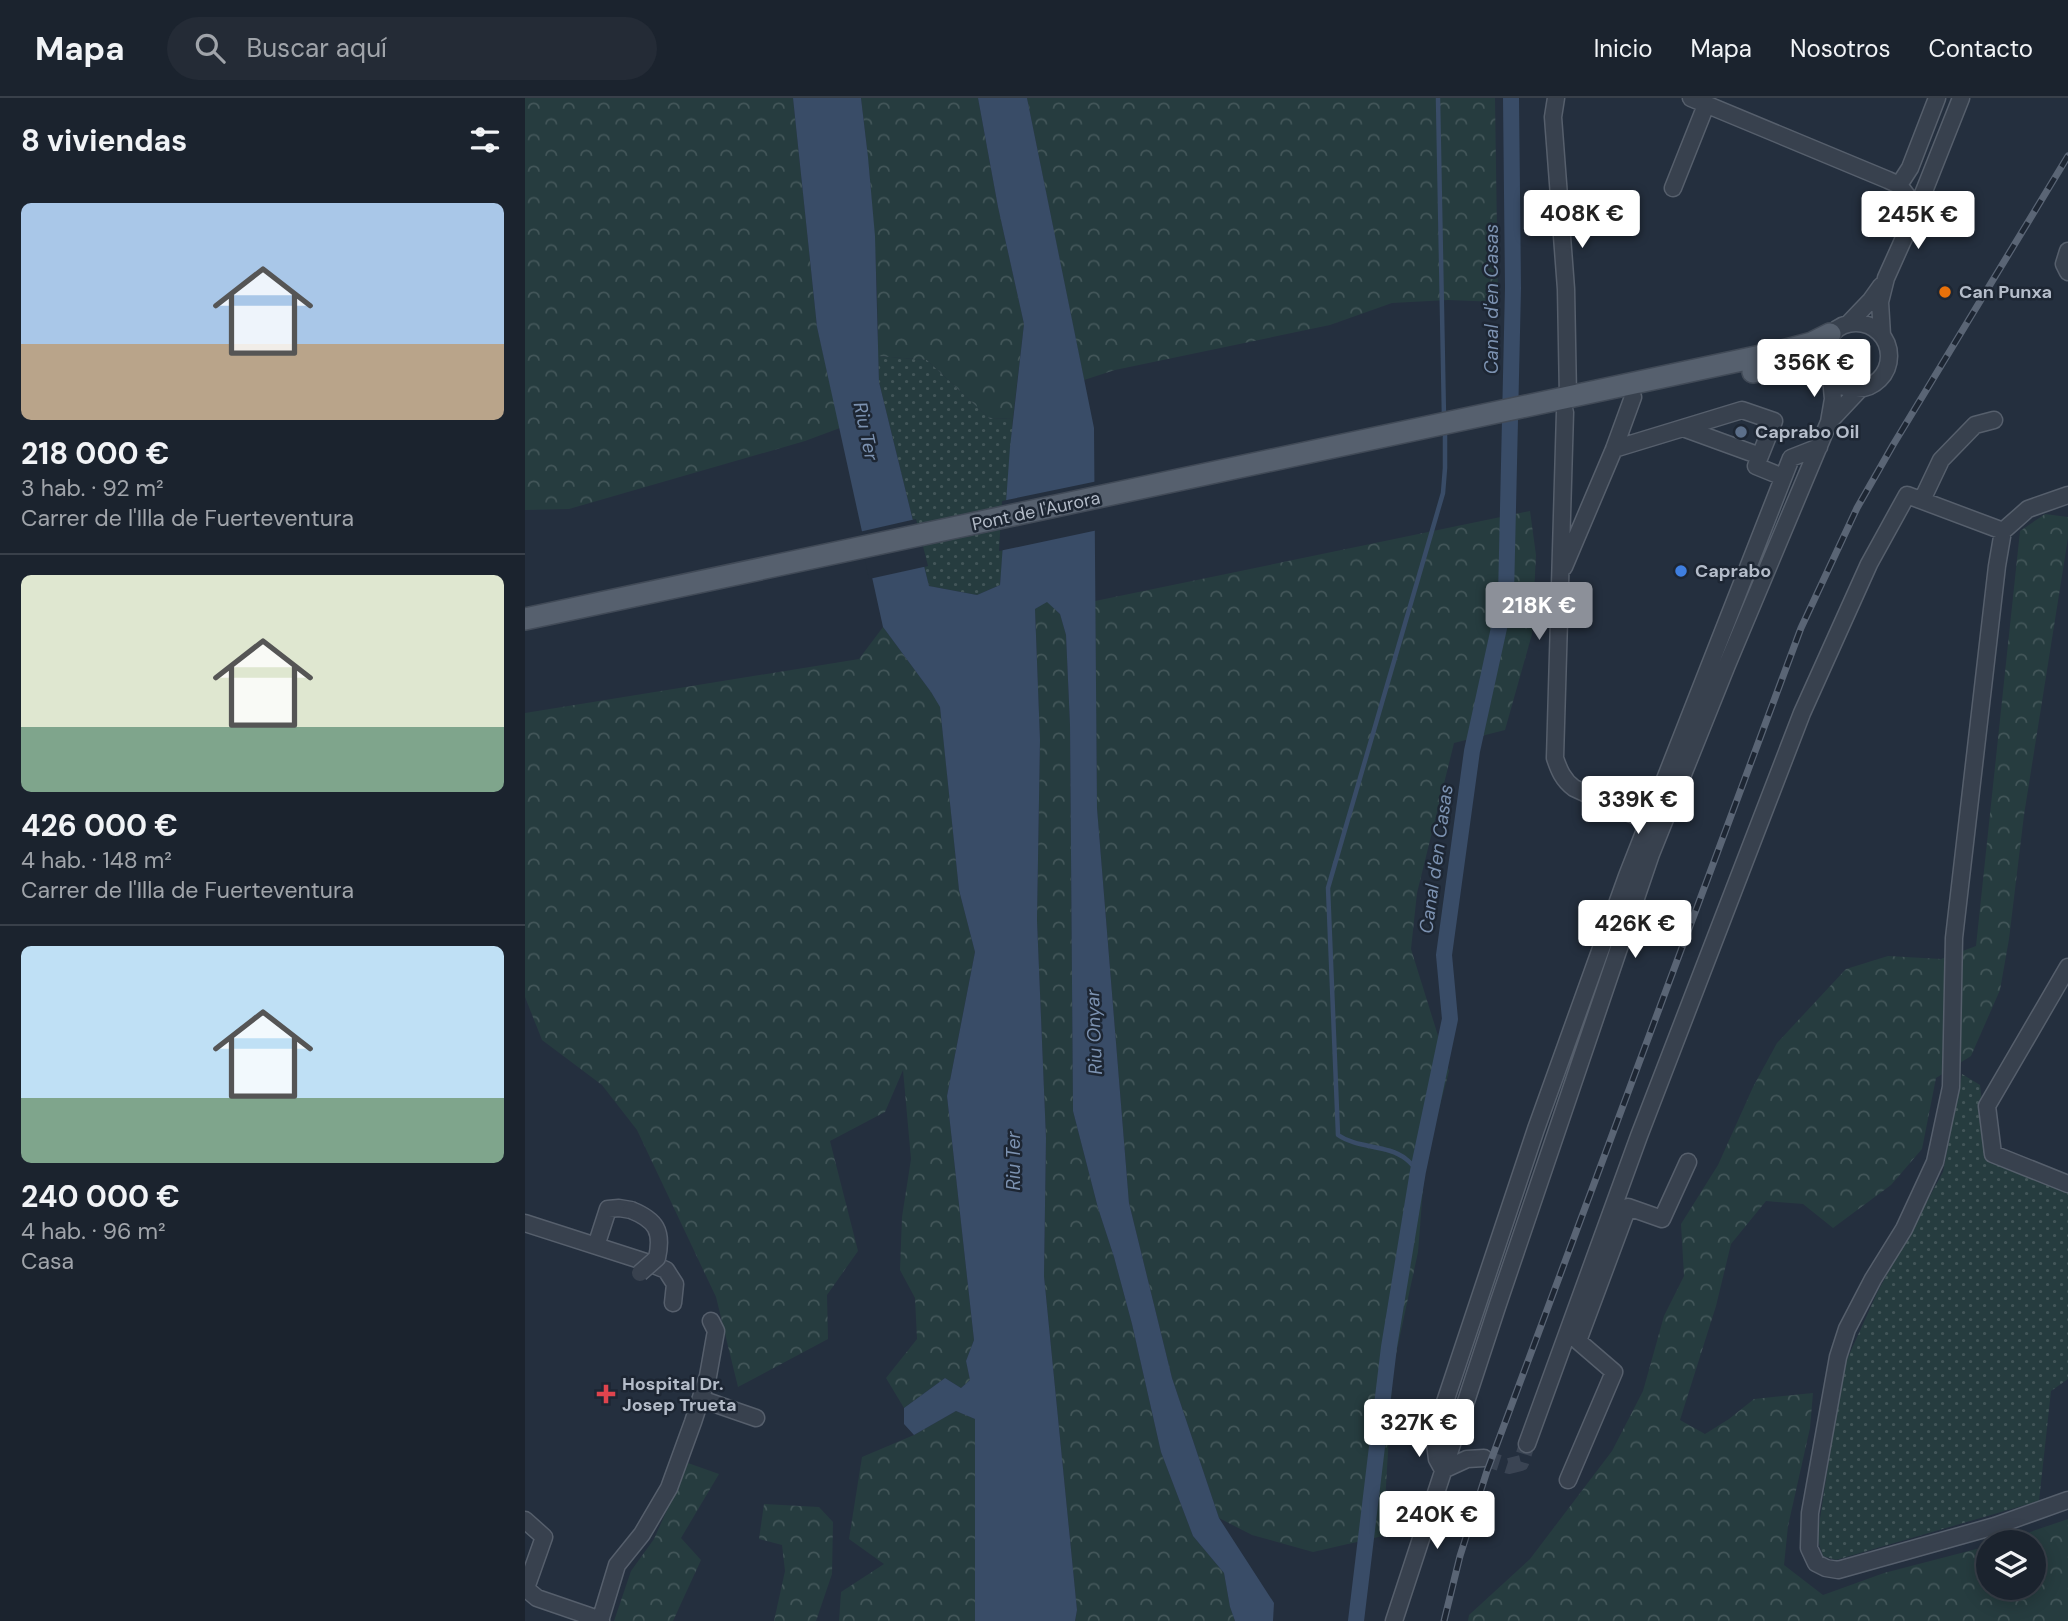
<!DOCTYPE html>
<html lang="es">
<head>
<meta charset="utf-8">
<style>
	:root { --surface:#1b232e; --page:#242b36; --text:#f1f3f6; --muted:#a0a4aa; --line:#39404a; --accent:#8c9099 }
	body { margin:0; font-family:"DM Sans",sans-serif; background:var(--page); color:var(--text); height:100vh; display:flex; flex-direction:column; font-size:26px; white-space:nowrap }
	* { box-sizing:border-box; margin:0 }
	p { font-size:23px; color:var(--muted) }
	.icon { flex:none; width:38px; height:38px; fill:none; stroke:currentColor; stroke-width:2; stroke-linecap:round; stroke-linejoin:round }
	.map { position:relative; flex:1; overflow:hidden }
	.side { display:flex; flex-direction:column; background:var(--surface); width:525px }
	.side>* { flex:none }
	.fabs { position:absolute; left:1451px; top:1432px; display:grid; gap:14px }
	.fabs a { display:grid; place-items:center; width:70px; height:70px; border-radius:50%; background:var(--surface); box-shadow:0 4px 18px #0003,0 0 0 2px var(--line); font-size:35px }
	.price { position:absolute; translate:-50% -60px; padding:0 16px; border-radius:7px; background:#fff; color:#222; font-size:23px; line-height:46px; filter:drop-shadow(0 2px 4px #0008) }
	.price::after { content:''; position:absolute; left:50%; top:42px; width:21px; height:16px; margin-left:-10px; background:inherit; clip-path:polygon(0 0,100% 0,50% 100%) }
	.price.selected { background:var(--accent); color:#fff }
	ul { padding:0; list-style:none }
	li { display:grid; align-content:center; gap:14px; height:371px; padding:0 21px }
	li+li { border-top:2px solid var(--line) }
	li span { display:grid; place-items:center; height:217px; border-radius:10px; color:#555 }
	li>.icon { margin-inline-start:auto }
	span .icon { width:126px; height:126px; fill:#fffc; stroke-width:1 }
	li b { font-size:30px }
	h2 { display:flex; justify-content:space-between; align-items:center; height:84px; padding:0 21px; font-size:30px }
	header { display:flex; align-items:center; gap:42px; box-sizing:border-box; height:98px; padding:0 35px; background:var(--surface); border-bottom:2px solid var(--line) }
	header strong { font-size:33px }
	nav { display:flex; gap:38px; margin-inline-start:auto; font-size:24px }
	.search { width:490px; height:63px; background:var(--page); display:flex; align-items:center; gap:18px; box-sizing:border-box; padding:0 24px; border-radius:38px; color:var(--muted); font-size:26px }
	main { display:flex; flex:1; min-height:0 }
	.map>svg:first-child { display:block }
</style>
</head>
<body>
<header>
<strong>Mapa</strong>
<div class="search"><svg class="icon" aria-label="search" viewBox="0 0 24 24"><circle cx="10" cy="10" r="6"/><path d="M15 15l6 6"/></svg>Buscar aquí</div>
<nav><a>Inicio</a><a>Mapa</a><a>Nosotros</a><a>Contacto</a></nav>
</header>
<main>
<section class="side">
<h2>8 viviendas<svg class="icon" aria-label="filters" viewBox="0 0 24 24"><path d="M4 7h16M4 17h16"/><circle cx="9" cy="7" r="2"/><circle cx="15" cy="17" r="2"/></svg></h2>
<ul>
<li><span style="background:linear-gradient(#a9c7e8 65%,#b9a48a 0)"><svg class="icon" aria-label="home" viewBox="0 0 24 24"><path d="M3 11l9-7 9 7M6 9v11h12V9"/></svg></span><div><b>218 000 €</b><p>3 hab. · 92 m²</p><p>Carrer de l'Illa de Fuerteventura</p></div></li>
<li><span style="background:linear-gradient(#dfe7d0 70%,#7fa58c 0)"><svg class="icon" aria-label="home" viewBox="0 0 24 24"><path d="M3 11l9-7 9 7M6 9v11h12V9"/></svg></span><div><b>426 000 €</b><p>4 hab. · 148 m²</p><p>Carrer de l'Illa de Fuerteventura</p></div></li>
<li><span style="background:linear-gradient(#bfe0f5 70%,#7fa58c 0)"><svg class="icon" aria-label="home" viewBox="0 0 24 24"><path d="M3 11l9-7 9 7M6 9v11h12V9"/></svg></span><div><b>240 000 €</b><p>4 hab. · 96 m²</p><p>Casa</p></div></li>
</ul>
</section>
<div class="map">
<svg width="1543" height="1523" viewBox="0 0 1543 1523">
	<defs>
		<pattern id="grass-dots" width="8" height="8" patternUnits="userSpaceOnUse" patternTransform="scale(1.75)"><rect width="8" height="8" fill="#263c3f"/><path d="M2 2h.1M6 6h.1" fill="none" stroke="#435659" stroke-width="1.8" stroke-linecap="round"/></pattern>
		<pattern id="forest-crowns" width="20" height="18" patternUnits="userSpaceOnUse" patternTransform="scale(1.75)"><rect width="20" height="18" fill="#263c3f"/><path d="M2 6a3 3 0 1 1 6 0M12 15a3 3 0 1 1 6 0" fill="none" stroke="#435659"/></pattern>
	</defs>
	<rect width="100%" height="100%" fill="#242f3e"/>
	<path fill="url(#grass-dots)" d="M 353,258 L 402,262 L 465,321 L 488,320 L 475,487 L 452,497 L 404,488 L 354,284 Z
		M 1437,976 L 1455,987 L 1464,1061 L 1543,1091 L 1543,1281 L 1526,1293 L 1514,1403 L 1311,1462 L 1298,1458 L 1292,1440 L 1318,1270 L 1353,1193 L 1418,1074 Z"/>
	<path fill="url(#forest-crowns)" d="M 0,0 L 268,0 L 292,229 L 315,330 L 280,343 L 44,411 L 0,412 Z
		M 336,0 L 453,0 L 473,109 L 499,226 L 488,320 L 465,321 L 402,262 L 353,258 C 353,172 347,86 336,0 Z
		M 502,0 L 970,0 L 973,204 L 923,202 L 867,205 L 805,227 L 590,272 L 559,282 Z
		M 1005,413 L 1011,457 L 1007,536 L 980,632 L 929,645 L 892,795 L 886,851 L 924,973 L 900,1064 L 893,1154 L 868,1270 L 858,1438 L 788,1454 L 727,1437 L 694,1420 L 647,1280 L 604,1105 L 572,710 L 570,503 Z
		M 1520,416 L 1543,419 L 1543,440 L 1499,717 L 1484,841 L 1475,892 L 1446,958 L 1411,980 L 1397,1051 L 1366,1087 L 1308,1130 L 1278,1106 L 1241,1103 L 1206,1146 L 1191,1208 L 1155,1322 L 1180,1336 L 1204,1321 L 1229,1301 L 1288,1295 L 1285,1330 L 1263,1428 L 1259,1467 L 1298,1497 L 1359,1475 L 1463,1448 L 1463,1489 L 1508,1489 L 1508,1444 L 1476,1444 L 1543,1421 L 1543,1523 L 943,1523 L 944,1517 L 1005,1461 L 1087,1353 L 1118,1293 L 1139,1218 L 1159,1178 L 1156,1126 L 1193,1067 L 1228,989 L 1252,945 L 1321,871 L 1363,858 L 1416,861 L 1451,848 L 1495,433 Z
		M 522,503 L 535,516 L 541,537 L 545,627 L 548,1013 L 573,1110 L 589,1159 L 607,1226 L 636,1354 L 668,1438 L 699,1475 L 705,1509 L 710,1523 L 550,1523 L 552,1512 L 519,1178 L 521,1040 L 512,822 L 515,642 L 510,511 Z
		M 358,529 L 406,594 L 415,608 L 434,792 L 450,854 L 422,998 L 449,1242 L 441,1263 L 445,1282 L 436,1290 L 420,1280 L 379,1310 L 361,1280 L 392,1241 L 390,1200 L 375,1172 L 377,1119 L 386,1061 L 378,972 L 360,1014 L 305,1043 L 333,1153 L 302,1197 L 303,1241 L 213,1289 L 191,1199 L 112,1032 L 77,987 L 17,942 L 0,899 L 0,615 L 334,561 Z
		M 431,1313 L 450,1321 L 450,1523 L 314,1523 L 316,1494 L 359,1466 L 324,1441 L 337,1359 L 389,1337 Z
		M 163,1365 L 194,1376 L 156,1440 L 176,1462 L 148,1523 L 89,1523 L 106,1473 L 129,1441 Z
		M 239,1406 L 294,1409 L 308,1424 L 307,1476 L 291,1523 L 249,1523 L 260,1473 L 257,1447 L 234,1441 Z"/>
	<path fill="#394c67" d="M 268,0 L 336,0 L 343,59 L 350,138 L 354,284 L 404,488 L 452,497 L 475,487 L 485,349 L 499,226 L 473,109 L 453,0 L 502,0 L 569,330 L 572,710 L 604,1105 L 647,1280 L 694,1420 L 749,1505 L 748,1523 L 710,1523 L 705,1509 L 699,1475 L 668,1438 L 636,1354 L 607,1226 L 589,1159 L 573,1110 L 548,1013 L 545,627 L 541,537 L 535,516 L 522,504 L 510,511 L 515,642 L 512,822 L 521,1040 L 519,1178 L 552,1512 L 550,1523 L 450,1523 L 450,1321 L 431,1313 L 389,1337 L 379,1326 L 379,1310 L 420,1280 L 436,1290 L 445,1282 L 441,1263 L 449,1242 L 422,998 L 450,854 L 434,792 L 415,609 L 406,594 L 358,529 L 292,229 Z"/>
	<path fill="#242f3e" d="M 573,383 L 573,432 L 474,453 L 477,403 Z
		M 391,421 L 403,468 L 344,481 L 334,434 Z"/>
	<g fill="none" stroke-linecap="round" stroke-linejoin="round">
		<path stroke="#394c67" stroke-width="4.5" d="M 913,0 L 919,320
			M 893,1073 C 889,1069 885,1064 881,1061 C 862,1046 833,1051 813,1037 L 803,790 L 918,395 L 920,370 L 920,333"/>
		<path stroke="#394c67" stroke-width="16" d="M 831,1523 L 864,1249 L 893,1073 L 925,921 L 919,857 L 947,653 L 981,498 L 988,190 L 986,0"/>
		<path stroke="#3a4453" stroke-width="16" stroke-dasharray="16 8" stroke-linecap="butt" d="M 959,1360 L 984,1368 L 996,1365 L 1002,1346"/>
		<g stroke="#565f6c" stroke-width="19">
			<path id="minor" d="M 1031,0 L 1028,19 L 1041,191 L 1043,299
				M 1166,0 L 1363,82 L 1374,87 L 1392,111
				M 1374,87 L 1385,70 L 1412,0
				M 1148,90 L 1181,7
				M 1543,153 L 1539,166 L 1543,174
				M1298 258a33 33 0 1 1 66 0a33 33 0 1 1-66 0Z
				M 1324,225 L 1346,202 L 1356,188
				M 1357,237 L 1355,204 L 1361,180 L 1392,111 L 1436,0
				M 1040,314 L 1030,660 C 1034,672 1038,682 1049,690 L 1101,714 L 1132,726
				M 1304,324 L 1335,291
				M 1158,330 L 1235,358
				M 1089,351 L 1217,312 L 1249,323 L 1231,368 L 1258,379
				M 1543,397 L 1503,411 L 1478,433 L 1472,468 L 1429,840 L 1426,989 L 1410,1064 L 1379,1131 L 1348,1181 L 1322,1231 L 1313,1259 L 1285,1415 L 1284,1450 L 1291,1465 L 1301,1470 L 1313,1472 L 1470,1428 L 1543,1402
				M 1397,402 L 1416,362 L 1450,327 L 1469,322
				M 1039,469 L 1089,351 L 1108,299
				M 1543,869 L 1462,1008 L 1468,1056 L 1543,1086
				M 0,1125 L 121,1164 L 141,1172 L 150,1186 L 148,1205
				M 71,1148 L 83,1111 L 94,1110 L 106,1112
				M 176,1301 L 231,1320
				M 1002,1346 L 1114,1038 L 1277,615 L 1344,466 L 1382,397 L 1478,433
				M 918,1372 L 912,1361 L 909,1337 L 1011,1031 L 1102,778 L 1266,360 L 1294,349
				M 918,1372 L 942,1361 L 959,1360
				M 1043,1382 L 1089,1274 L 1053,1243 L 1103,1109 L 1137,1121 L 1163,1064
				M 0,1422 L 19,1439 L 1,1490
				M 0,1490 L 12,1500 L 76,1522
				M 75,1523 L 92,1467 L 117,1436 L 144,1390 L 168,1324 L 183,1278 L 191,1233 L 186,1223
				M 869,1523 L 972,1209 L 1126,756 L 1202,567 L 1304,324 L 1308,301 L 1306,280"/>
		</g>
		<g stroke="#414a57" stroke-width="24">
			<path id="major" d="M 1228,274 C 1252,269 1276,264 1301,272
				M 0,521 L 1250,255 L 1287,245 L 1305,236"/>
		</g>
		<use href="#minor" stroke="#38414e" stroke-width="16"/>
		<use href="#major" stroke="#56606e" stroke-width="21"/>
		<g stroke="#5a6575" stroke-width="7">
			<path id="rail" d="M 919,1523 L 935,1458 L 962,1373 L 1276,530 L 1332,410 L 1368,347 L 1543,58"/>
		</g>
		<use href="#rail" stroke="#1d2633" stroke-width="4.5" stroke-dasharray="13" stroke-linecap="butt"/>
		<g stroke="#565f6c" stroke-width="19" stroke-linecap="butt">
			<path id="minor-bridge" d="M 106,1112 C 131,1122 138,1133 132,1160 L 115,1175"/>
		</g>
		<use href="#minor-bridge" stroke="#38414e" stroke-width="16"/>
	</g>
	<circle fill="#e8710a" stroke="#1d2633" stroke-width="2.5" cx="1420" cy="194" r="7"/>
	<circle fill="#5c6f8a" stroke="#1d2633" stroke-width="2.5" cx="1216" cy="334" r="7"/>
	<circle fill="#3f7fe0" stroke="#1d2633" stroke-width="2.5" cx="1156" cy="473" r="7"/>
	<path fill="#e0444e" stroke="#1d2633" stroke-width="2.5" d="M77.5 1285.5h7v7h7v7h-7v7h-7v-7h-7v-7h7z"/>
	<g text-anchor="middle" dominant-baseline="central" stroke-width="5" stroke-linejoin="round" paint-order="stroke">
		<g font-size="18" font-weight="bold" fill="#b4bcc9" stroke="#1d2633" text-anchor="start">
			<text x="1434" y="194">Can Punxa</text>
			<text x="1230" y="334">Caprabo Oil</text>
			<text x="1170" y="473">Caprabo</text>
			<text x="97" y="1286">Hospital Dr.<tspan x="97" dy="21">Josep Trueta</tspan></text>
		</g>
		<g font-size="18" fill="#b4bcc9" stroke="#1d2633">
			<text transform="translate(511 413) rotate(-12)">Pont de l'Aurora</text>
		</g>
		<g font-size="19" font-style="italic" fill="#7c92b1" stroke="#1d2633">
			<text transform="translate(966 201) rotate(-90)">Canal d'en Casas</text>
			<text transform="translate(341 333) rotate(78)">Riu Ter</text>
			<text transform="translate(911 761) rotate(-82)">Canal d'en Casas</text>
			<text transform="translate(569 934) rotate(-92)">Riu Onyar</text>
			<text transform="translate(488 1063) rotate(-90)">Riu Ter</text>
		</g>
	</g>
</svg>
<div class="fabs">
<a><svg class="icon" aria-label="layers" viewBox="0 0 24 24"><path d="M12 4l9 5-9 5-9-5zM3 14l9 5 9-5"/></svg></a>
</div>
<b class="price" style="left:1057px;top:152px">408K €</b>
<b class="price" style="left:1393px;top:153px">245K €</b>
<b class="price" style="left:1289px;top:301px">356K €</b>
<b class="price selected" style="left:1014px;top:544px">218K €</b>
<b class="price" style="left:1113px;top:738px">339K €</b>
<b class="price" style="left:1110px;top:862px">426K €</b>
<b class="price" style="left:894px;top:1361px">327K €</b>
<b class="price" style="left:912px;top:1453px">240K €</b>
</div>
</main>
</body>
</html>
